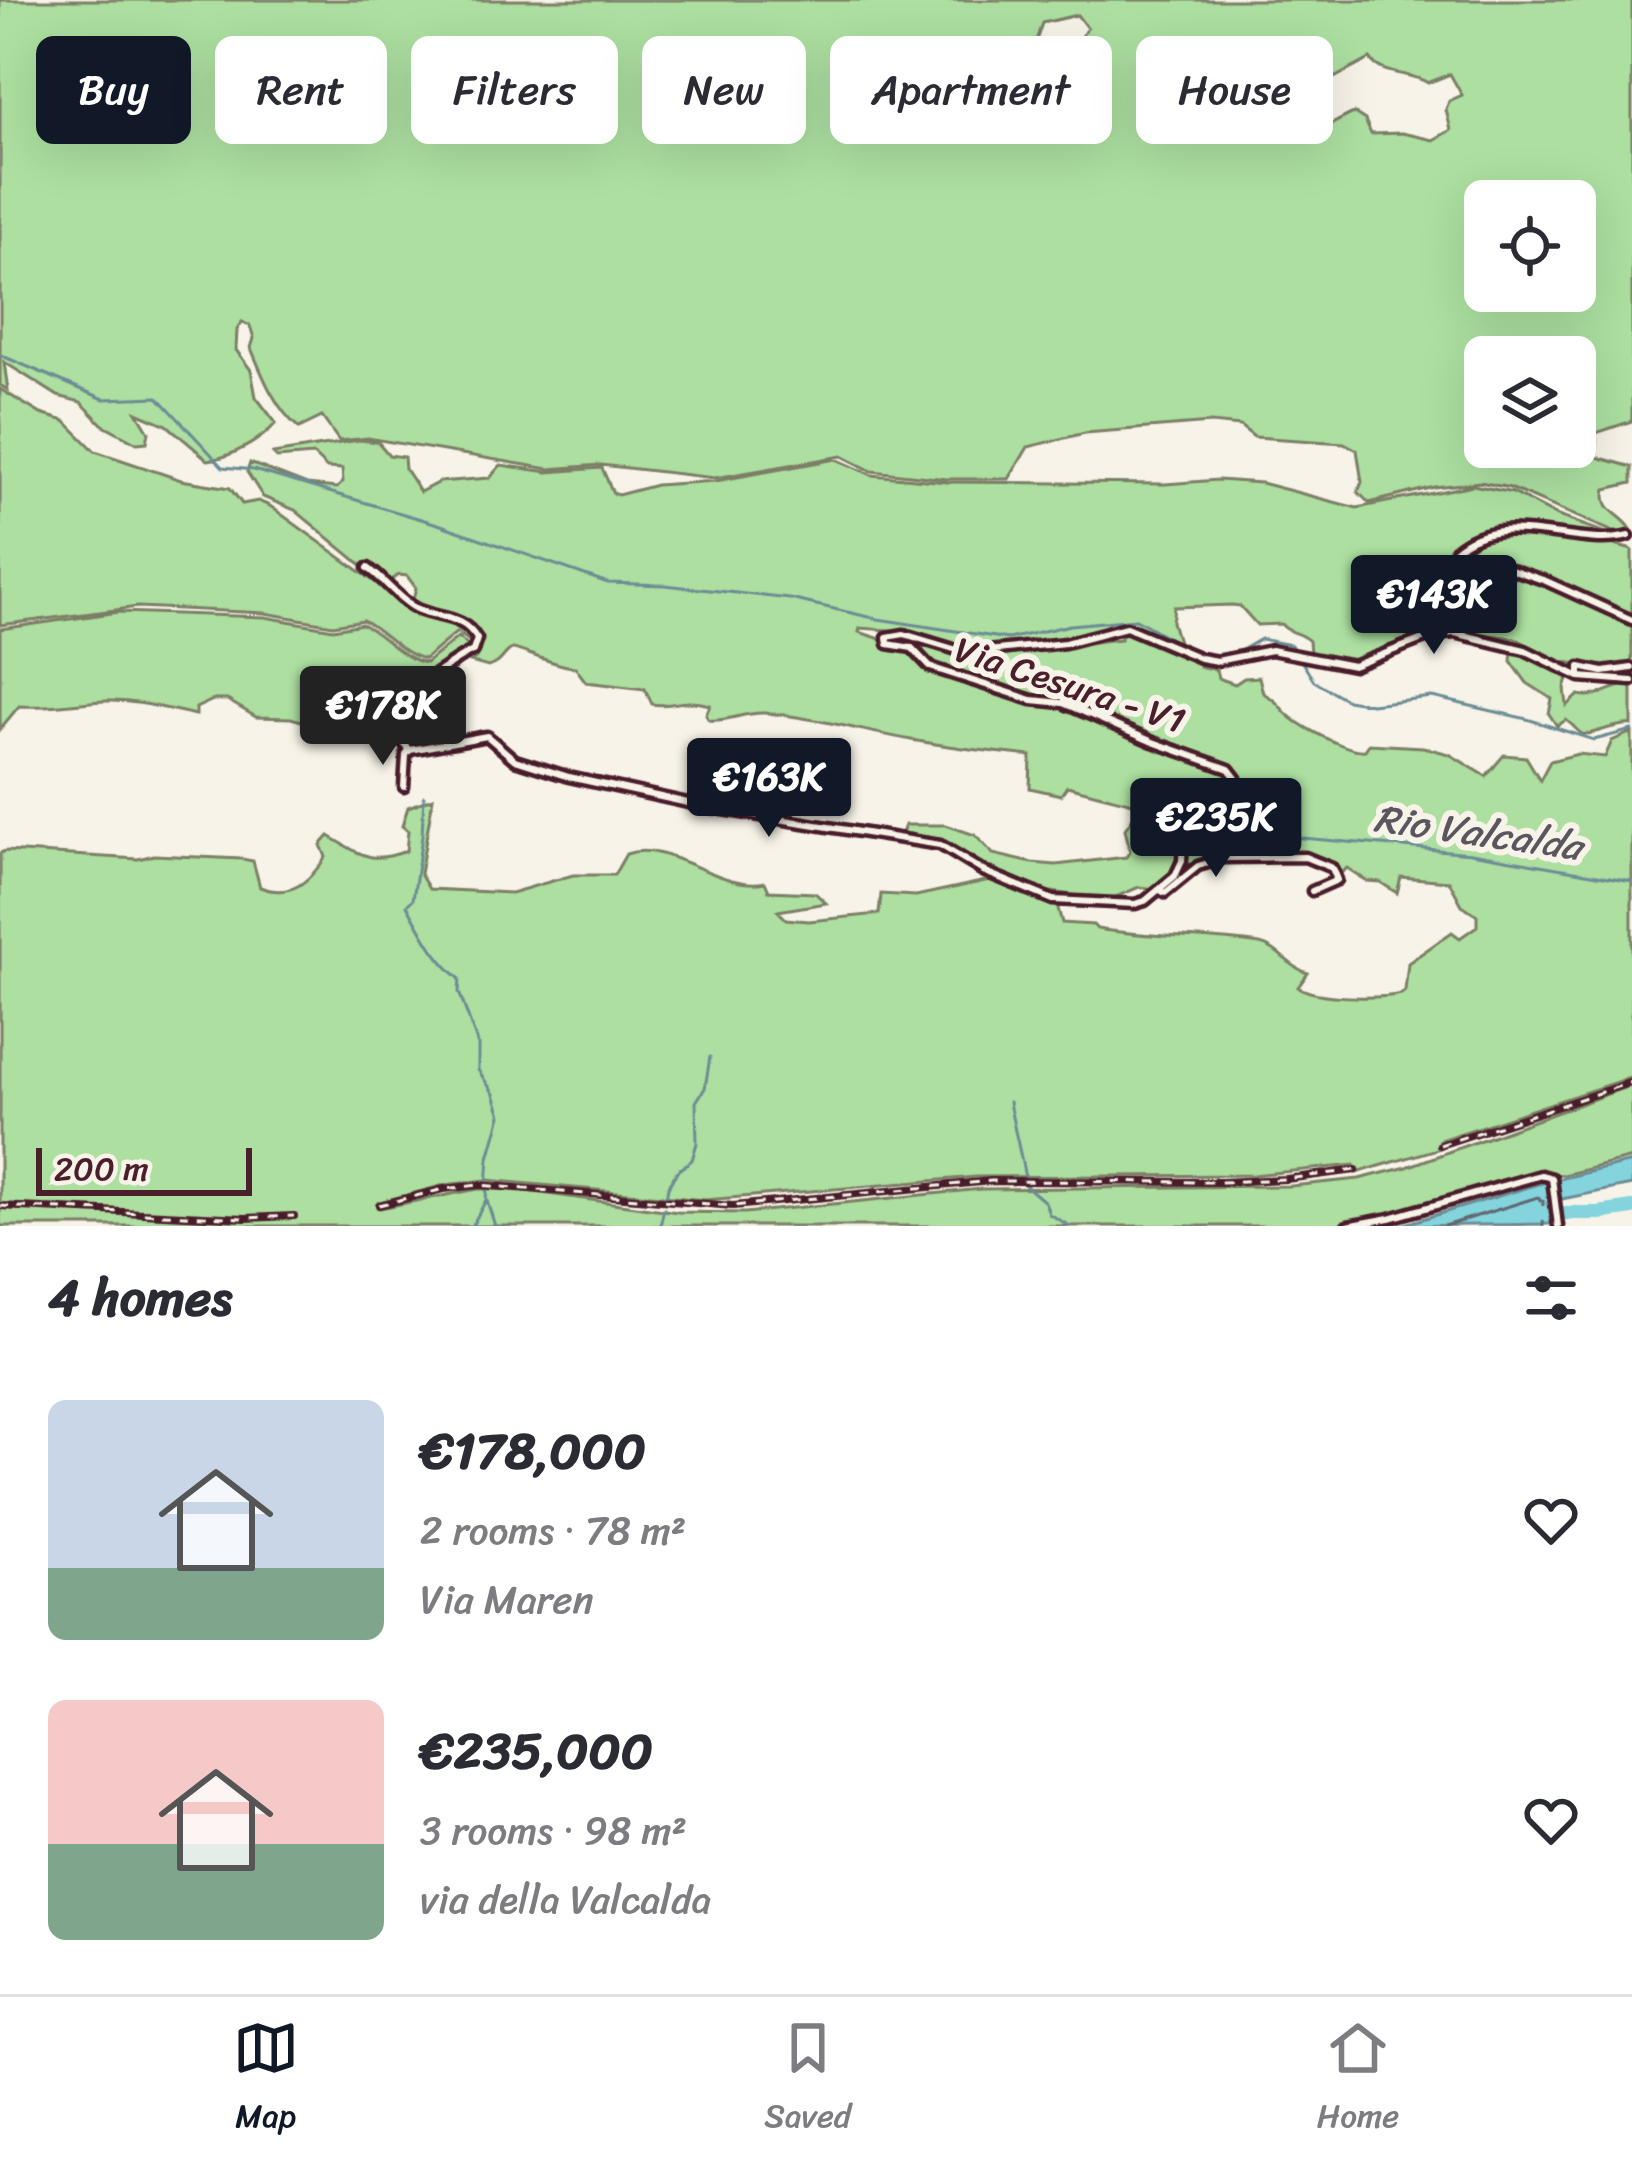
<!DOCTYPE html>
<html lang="en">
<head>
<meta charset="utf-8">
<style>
	:root { --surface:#fff; --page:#f7f7f7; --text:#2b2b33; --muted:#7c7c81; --line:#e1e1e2; --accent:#111827 }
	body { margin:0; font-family:Sriracha,sans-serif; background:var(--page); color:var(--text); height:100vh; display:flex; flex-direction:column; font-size:45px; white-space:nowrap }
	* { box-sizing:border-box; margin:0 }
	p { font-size:39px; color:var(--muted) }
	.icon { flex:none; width:66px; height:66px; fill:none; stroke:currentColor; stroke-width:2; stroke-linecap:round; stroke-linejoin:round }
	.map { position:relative; height:1226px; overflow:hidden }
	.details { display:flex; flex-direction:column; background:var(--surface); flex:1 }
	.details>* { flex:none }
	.banner { position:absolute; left:36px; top:36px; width:1560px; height:108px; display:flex; gap:24px }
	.tools { position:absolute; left:1464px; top:180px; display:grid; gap:24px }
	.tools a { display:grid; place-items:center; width:132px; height:132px; border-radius:18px; background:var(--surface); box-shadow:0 12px 48px #0002; font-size:60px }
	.scale { position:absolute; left:36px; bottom:30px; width:216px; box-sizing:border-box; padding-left:12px; border:6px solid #4a1f2b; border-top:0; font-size:33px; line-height:42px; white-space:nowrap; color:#4a1f2b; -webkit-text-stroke:9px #f7f3e8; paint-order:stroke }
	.price { position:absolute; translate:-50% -102px; padding:0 27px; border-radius:12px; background:var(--accent); color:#fff; font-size:39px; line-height:78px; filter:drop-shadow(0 3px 6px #0008) }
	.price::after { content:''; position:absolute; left:50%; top:72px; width:36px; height:27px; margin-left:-18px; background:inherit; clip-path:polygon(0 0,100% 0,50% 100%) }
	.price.current { background:#222; color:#fff }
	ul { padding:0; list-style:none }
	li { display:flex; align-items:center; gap:36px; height:300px; padding:0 48px }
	li span { display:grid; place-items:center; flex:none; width:336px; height:240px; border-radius:18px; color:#555 }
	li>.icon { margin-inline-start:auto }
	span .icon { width:144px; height:144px; fill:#fffc; stroke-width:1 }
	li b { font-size:51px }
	h2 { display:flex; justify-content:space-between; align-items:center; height:144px; padding:0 48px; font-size:51px }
	.tag { padding:0 42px; border-radius:18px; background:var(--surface); box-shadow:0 12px 48px #0002; font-size:42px; line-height:108px }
	.tag.current { background:var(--accent); color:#fff }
	.menu { display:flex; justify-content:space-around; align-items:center; height:168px; border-top:3px solid var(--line); background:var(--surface); font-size:33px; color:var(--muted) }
	.menu a { display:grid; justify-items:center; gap:6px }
	.menu .current { color:var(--accent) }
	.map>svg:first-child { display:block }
</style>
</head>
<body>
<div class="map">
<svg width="1632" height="1226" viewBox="0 0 1632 1226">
	<rect width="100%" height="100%" fill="#f7f3e8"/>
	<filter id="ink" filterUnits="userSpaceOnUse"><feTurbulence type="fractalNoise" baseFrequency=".00833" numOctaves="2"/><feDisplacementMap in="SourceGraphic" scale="24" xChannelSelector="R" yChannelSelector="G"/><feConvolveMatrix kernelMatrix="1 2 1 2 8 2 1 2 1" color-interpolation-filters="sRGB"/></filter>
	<g filter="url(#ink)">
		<path fill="#acdfa0" stroke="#7b7f66" stroke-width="3" fill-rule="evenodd" d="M 0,0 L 1632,0 L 1632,421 L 1596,433 L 1597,457 L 1632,467 L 1632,483 L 1606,489 C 1600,511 1621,513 1631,529 L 1618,534 L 1510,488 L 1480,482 L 1434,487 L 1369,503 L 1358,492 L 1362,482 L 1357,450 L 1344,443 L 1254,437 L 1240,426 L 1211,423 L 1085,433 L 1028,447 L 1009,479 L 947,479 L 872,471 L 842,456 L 715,478 L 601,465 L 549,469 L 368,438 L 339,441 L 322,417 L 299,428 C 275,408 263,377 251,348 L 254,338 L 250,326 L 242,322 L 237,330 L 236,350 L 251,370 L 256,397 L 276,423 C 262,440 230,458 208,460 L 167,425 L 137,412 L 149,432 L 147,442 L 137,443 L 102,424 L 81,402 L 58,396 L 4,362 L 8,390 L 0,385 ZM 1077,15 L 1087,28 L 1079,40 L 1055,48 L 1050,71 C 1025,92 997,91 969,74 C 972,60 977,50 992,49 L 993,69 L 997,71 L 1032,53 L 1042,23 ZM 1370,59 C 1383,77 1409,71 1428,83 L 1450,74 L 1462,95 L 1449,101 L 1446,110 L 1451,130 L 1433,140 L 1402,133 L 1371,134 L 1365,120 L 1354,113 C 1335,121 1320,134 1298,133 C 1276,133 1260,122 1238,125 C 1222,107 1190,87 1166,90 L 1159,112 L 1147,113 L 1135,108 L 1140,79 L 1147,69 L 1232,71 L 1254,90 L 1272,91 L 1282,106 L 1293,105 L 1304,83 L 1334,78 ZM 1485,201 L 1575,201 L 1575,291 L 1485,291 ZM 1485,357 L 1575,357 L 1575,447 L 1485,447 Z
			M 0,389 L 41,414 L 65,421 L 95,451 L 181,480 L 230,488 L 242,504 L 258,501 L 270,506 L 420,615 L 463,628 L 476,646 L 457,632 L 425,659 C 401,654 385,632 363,620 L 333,625 L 265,613 L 138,607 L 0,625 Z
			M 359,440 L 378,442 L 389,455 L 404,457 L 405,469 L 420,492 L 439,482 L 489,478 L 501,465 L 548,472 L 602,468 L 613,493 L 618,495 L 656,485 L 716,481 L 836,459 L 872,475 L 947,482 L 1165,484 L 1218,480 L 1261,483 L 1357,508 L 1473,485 L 1513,493 L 1558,516 L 1614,536 C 1563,539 1502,510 1456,544 L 1454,555 L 1529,576 L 1632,622 L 1632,667 L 1602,670 L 1553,659 L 1515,638 L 1453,631 L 1413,637 L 1357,660 L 1310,653 L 1309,641 C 1299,631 1290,635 1281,624 L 1257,625 L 1240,606 L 1232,605 L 1174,607 L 1172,622 L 1180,648 L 1144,629 L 1122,624 L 1065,641 L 968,650 L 905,631 L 860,628 L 859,632 L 878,638 L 887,647 L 909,651 L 933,671 L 1030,702 L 1061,708 L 1223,768 L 1231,776 L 1226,791 L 1183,829 C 1171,858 1188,862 1157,889 L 1139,887 L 1109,900 L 1044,891 L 994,871 L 946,841 L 902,833 L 905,825 L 946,825 L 975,835 L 993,854 L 1032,863 L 1056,865 L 1126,857 L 1130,851 L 1125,829 L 1139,809 L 1133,803 L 1067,786 L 1061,795 L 1030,788 L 1031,756 C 991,752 951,747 911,740 C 862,731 814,717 764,713 C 744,712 728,722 709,720 L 706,715 L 710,705 C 681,697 672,708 652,704 L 645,689 L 586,682 L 575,667 C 558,667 517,648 512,649 C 506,651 503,659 497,663 L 488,667 L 470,662 L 476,658 L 479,646 L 471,629 L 412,604 L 416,588 L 407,576 L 399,575 L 391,580 L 371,573 L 295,510 L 263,497 L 247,472 L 250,463 L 307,485 L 337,488 L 343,482 L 342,469 L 327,468 L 313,455 L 277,458 L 273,454 Z
			M 1510,533 L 1590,538 L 1632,550 L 1632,617 L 1526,569 L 1458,551 L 1483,535 Z
			M 119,612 L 265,617 L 333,629 L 362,624 C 385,636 401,659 426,663 L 458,637 L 475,652 L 431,690 L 402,707 L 393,719 L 371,716 L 312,724 L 291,718 L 256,717 L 227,700 L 213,700 L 196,708 L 196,715 C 166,709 138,700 107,701 C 77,702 50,708 19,706 L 0,729 L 0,629 Z
			M 1122,630 L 1144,635 L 1199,662 L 1199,666 L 1216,670 L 1218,678 L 1235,684 L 1244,678 L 1259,677 L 1263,693 C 1274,699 1277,703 1285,712 C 1298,726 1348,752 1365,750 L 1369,744 L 1423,747 L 1449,754 L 1486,776 L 1504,755 L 1526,757 L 1540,780 L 1550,761 L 1578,754 L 1605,757 L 1612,741 L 1632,732 L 1632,1077 L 1440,1140 L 1441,1148 L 1356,1173 L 1354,1165 L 1253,1175 L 976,1177 L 705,1200 L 486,1180 L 445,1185 L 379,1202 L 380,1208 L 478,1189 L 512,1189 L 678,1212 L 745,1213 L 981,1189 L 1291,1186 L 1359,1179 L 1407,1167 L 1632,1085 L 1632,1158 L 1564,1175 L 1540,1173 L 1389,1214 L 1383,1226 L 0,1226 L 0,853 L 5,851 L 138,859 L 154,855 L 242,859 L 253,861 L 260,887 C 292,899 309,881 326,857 L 321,845 L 329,836 C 361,854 369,865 406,851 L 408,831 L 402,826 L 408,807 L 433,798 L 420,874 L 429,889 L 511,893 L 573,875 L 614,875 L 626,854 C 668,839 721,892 765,882 L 769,891 L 815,893 L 826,903 L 778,911 L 786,919 L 809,921 L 879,914 L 881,894 L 916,896 L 990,880 L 1056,901 L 1062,923 L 1093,925 L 1097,929 C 1151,938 1206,936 1260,944 C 1277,947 1290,968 1308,973 L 1298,987 C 1316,999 1379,999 1401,994 L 1405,991 L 1408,963 L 1452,932 L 1460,938 L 1477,926 L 1477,915 L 1462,905 L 1449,881 L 1401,877 L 1397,893 L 1380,882 L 1367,881 L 1347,868 L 1337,876 C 1310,855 1251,854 1217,859 C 1201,862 1182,879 1168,888 L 1185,862 L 1188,832 L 1236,789 L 1239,777 L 1231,767 L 1153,740 L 1065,701 L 1031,697 L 942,668 L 912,645 L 890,642 L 890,638 C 918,635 943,654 972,656 C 1021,658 1073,643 1121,639 L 1121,635 L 1098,637 Z
			M 1512,649 L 1569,675 L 1565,688 L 1567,706 L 1579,695 C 1598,700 1612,685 1632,684 L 1632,725 C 1615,723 1588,737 1582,734 C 1576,730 1572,724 1566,720 L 1557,726 L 1549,714 L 1552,699 L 1527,683 L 1511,661 Z"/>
		<path fill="#83d4dc" stroke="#6c8c95" stroke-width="3" d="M 1632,1162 L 1632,1185 L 1557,1200 L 1556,1221 L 1549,1224 L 1399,1226 L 1542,1183 Z"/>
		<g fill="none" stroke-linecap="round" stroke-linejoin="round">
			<path stroke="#616772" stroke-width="3" d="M 1445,1226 L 1538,1197 L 1544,1202 L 1543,1226"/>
			<path stroke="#6c8c95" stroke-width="3" d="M 0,355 L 104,399 L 158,397 L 223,467 L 254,470 L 438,524 L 608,583 L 665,585 L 790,599 L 878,619 L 1008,639 L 1070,625 L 1136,619 L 1188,649 L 1212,655 L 1240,651 L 1261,639 L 1291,645 L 1314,681 L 1347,700 L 1371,704 L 1432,697 L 1527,719 L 1594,740 L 1632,730
				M 424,796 L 422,836 L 413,899 L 407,905 C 425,936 432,955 460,979 L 459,992 L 478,1045 L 478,1070 L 494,1094 L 501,1115 L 489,1158 L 486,1200 L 472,1226
				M 1246,833 L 1471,853 L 1632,881
				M 1009,1102 C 1014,1129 1020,1150 1025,1178
				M 1025,1185 L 1045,1202 L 1049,1214 L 1070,1226
				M 666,1198 L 668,1187 L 677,1171 L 692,1160 L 697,1143 L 696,1102 L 705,1088 L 710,1057
				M 487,1201 L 495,1226
				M 660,1226 L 664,1208"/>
			<path stroke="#83d4dc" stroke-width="14" d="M 1542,1213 L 1599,1213 L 1632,1208"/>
			<g stroke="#4a1f2b" stroke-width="15">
				<path id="street" d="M 1629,536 C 1573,550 1504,507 1455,550 L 1546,581 L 1632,620
					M 368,568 C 385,580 402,603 419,610 C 441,619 463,615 477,639 L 473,651 C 461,656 451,664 440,671 C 410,692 371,713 410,750
					M 1580,677 L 1580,667 L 1603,672 L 1632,668
					M 410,750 L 487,736 L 515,760 L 569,777 L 711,808 L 940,845 L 983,871 L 1053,900 L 1135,904 L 1145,901 L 1175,876 L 1182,861 L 1183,835 L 1232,788 L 1236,778 L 1229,769 L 1153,742 L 1063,703 L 1032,700 L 930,667 L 912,648 L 888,644 L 887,637 L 904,634 L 967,653 L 1065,643 L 1126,627 L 1200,658 L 1217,661 L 1271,650 L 1353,666 L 1433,635 L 1455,633 L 1525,650 L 1580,677 L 1632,681
					M 404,787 L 406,755 L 410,750
					M 1160,890 L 1165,893 L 1198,866 L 1224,858 L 1305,857 L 1332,868 L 1337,880 L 1312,891
					M 1347,1226 L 1390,1218 L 1541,1175 L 1552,1178 L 1558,1226"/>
			</g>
			<use href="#street" stroke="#f7f3e8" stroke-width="6"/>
			<g stroke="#4a1f2b" stroke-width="8">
				<path id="rail" d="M 1440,1145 L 1632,1082
					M 379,1205 L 444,1189 L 479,1185 L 733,1206 L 991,1181 L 1222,1182 L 1286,1179 L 1356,1170
					M 0,1206 L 245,1218 L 294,1216"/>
			</g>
			<use href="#rail" stroke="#f7f3e8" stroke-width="3" stroke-dasharray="9" stroke-linecap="butt"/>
		</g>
	</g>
	<g text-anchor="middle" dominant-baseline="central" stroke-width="12" stroke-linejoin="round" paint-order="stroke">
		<g font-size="36" fill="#4a1f2b" stroke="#f7f3e8">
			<text transform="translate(1070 685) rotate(18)">Via Cesura - V1</text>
		</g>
		<g font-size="39" font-style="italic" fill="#5b5560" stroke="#f7f3e8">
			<text transform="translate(1478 832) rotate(8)">Rio Valcalda</text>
		</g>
	</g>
</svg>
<div class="tools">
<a><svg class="icon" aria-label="locate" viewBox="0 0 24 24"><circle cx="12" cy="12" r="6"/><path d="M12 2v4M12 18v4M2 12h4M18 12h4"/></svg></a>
<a><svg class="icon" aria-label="layers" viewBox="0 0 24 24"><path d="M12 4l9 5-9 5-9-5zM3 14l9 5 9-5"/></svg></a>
</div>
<div class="scale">200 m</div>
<b class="price" style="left:1434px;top:657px">€143K</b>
<b class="price current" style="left:383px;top:768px">€178K</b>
<b class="price" style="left:769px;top:840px">€163K</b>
<b class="price" style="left:1216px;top:880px">€235K</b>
<div class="banner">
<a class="tag current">Buy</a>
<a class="tag">Rent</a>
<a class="tag">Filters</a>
<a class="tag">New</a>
<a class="tag">Apartment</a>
<a class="tag">House</a>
</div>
</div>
<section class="details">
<h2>4 homes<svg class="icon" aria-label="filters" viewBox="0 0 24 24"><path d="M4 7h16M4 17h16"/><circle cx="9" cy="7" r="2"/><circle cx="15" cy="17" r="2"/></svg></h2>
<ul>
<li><span style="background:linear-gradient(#c9d6e8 70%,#7fa58c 0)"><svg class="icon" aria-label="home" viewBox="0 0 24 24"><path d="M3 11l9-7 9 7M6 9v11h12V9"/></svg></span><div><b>€178,000</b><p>2 rooms · 78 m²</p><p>Via Maren</p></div><svg class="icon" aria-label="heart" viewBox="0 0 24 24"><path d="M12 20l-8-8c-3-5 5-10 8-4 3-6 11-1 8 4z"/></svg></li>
<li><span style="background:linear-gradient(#f6c9c9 60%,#7fa58c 0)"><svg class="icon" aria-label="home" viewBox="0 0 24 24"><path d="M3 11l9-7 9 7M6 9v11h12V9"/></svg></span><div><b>€235,000</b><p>3 rooms · 98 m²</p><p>via della Valcalda</p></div><svg class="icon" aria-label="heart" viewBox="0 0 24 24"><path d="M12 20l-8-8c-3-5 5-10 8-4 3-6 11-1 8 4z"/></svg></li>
</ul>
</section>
<nav class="menu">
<a class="current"><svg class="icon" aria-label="map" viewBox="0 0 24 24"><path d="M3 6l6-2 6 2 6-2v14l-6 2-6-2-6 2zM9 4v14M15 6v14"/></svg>Map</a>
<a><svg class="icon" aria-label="saved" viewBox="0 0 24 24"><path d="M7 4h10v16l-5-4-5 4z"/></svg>Saved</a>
<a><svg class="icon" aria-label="home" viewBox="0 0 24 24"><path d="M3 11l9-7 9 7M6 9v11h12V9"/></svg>Home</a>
</nav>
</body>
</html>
